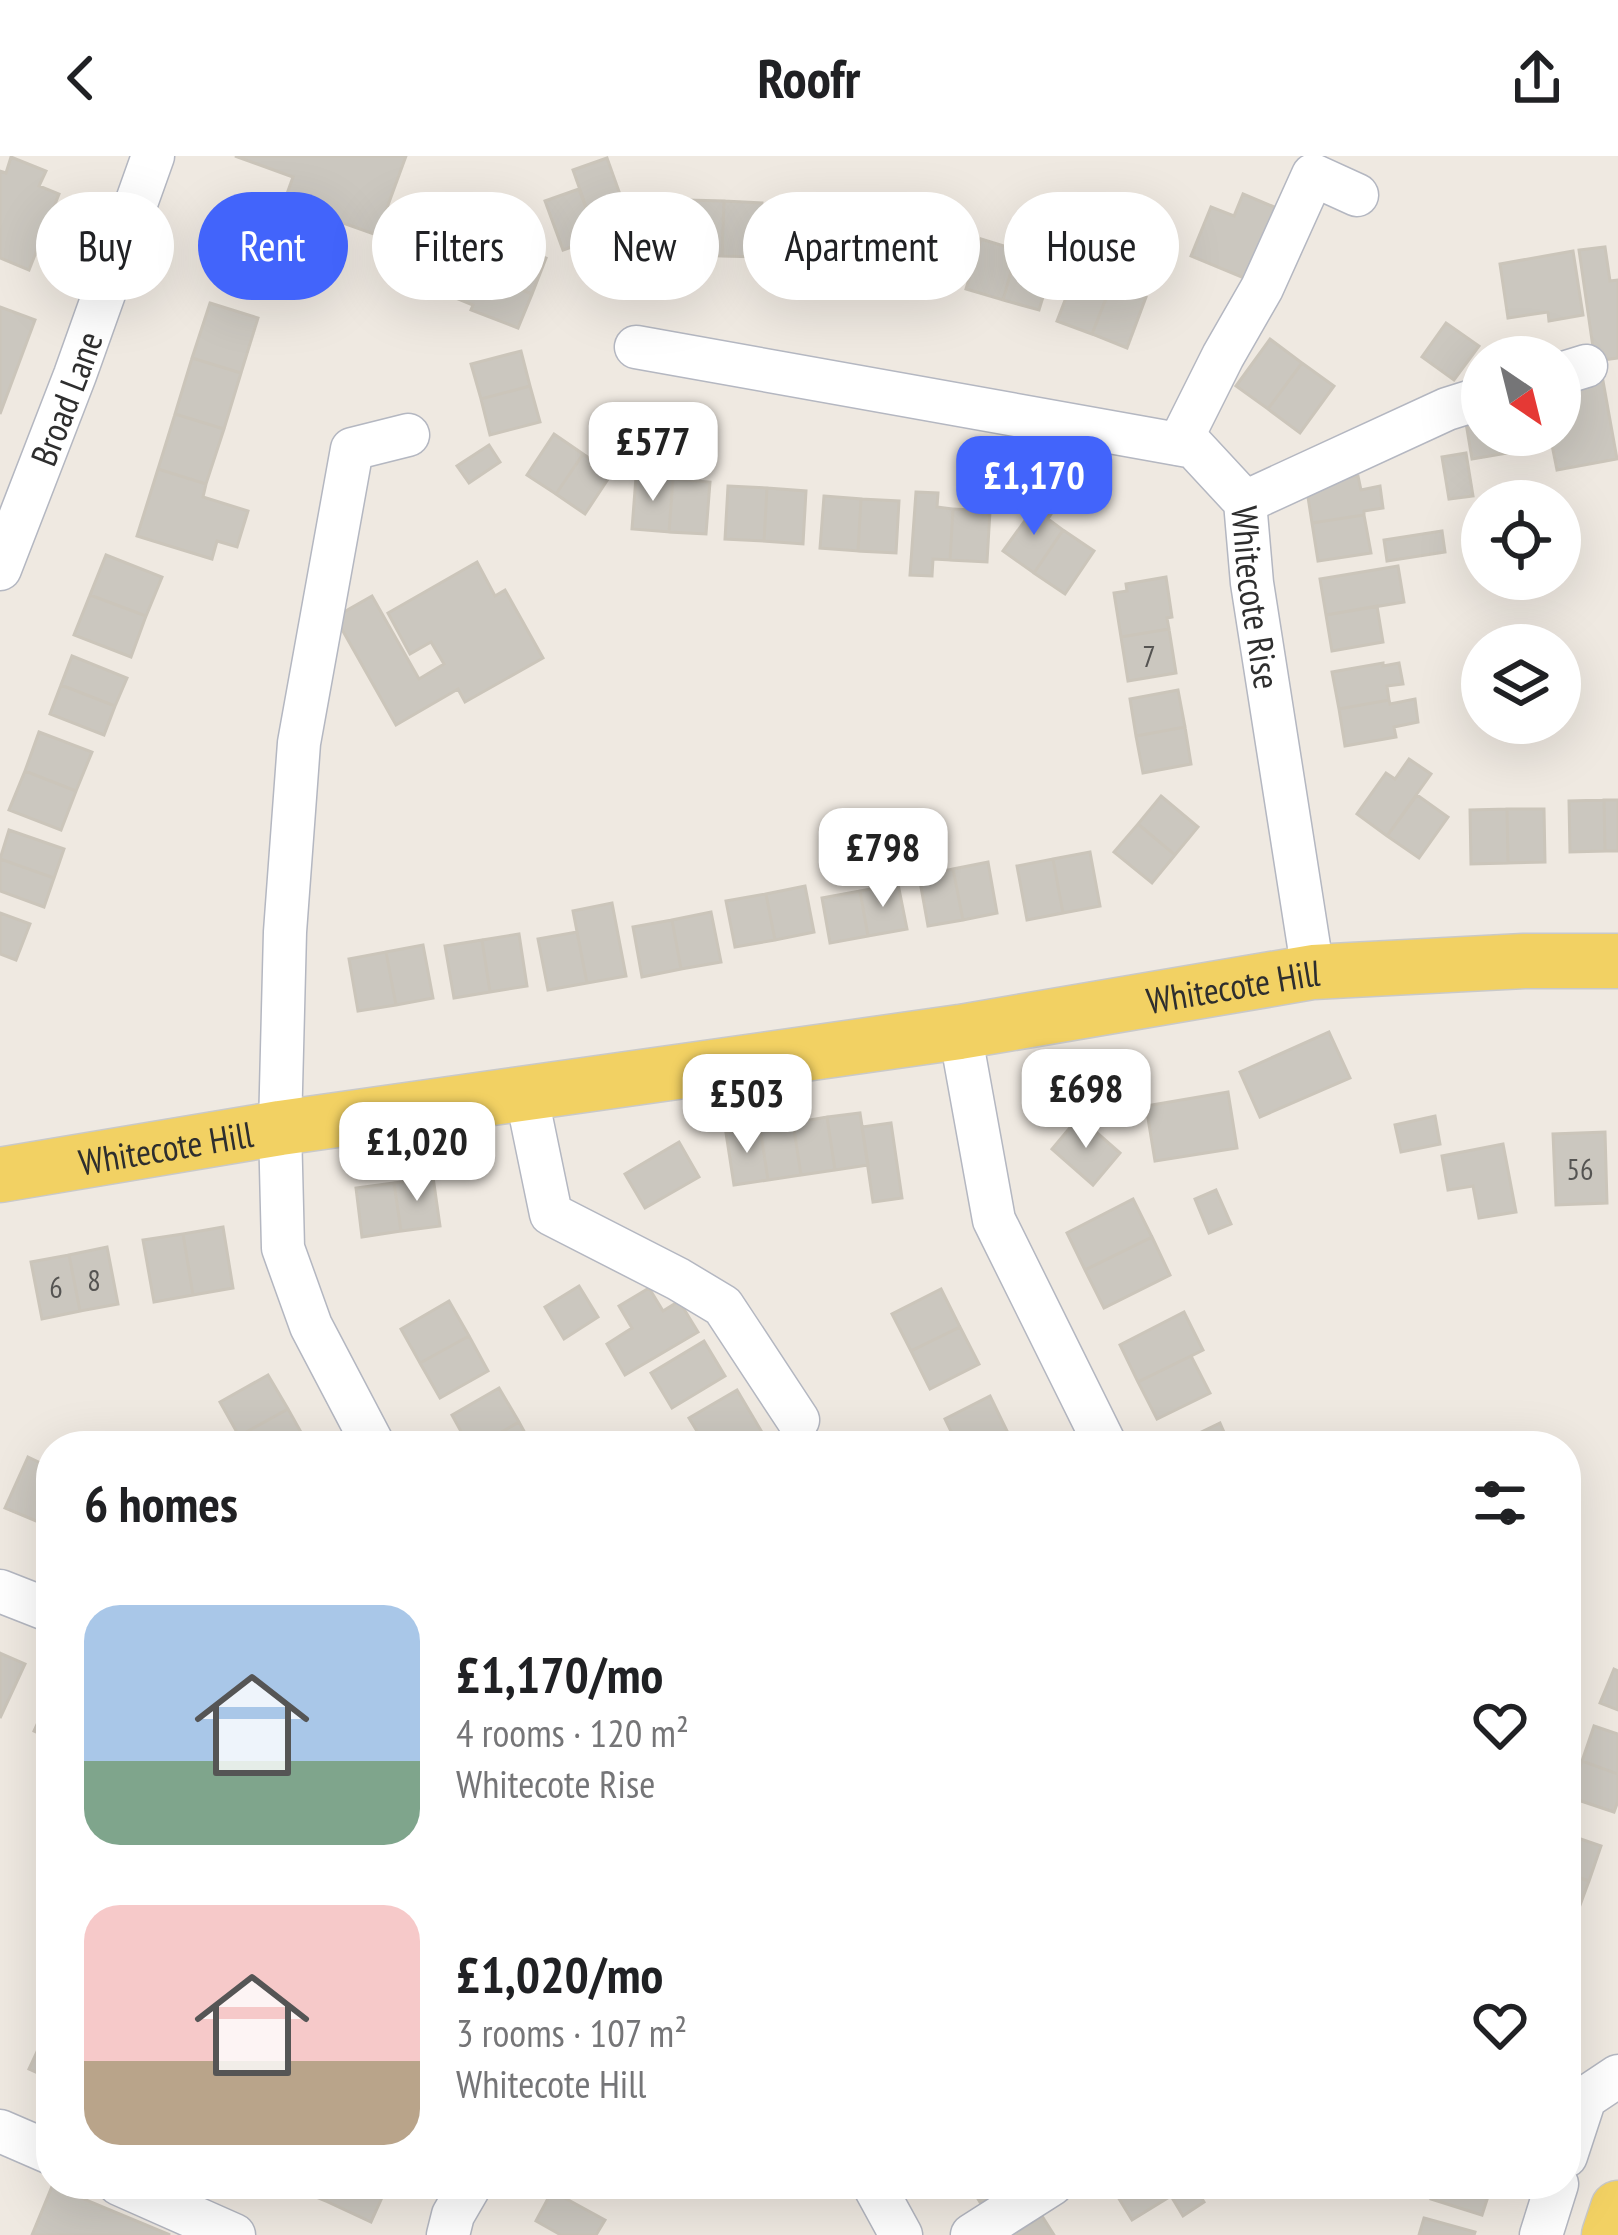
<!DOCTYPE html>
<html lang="en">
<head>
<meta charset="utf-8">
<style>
	:root { --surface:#fff; --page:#f6f6f6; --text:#202124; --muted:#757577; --accent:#4264fb }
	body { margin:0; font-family:"PT Sans Narrow",sans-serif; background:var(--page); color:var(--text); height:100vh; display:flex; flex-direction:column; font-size:45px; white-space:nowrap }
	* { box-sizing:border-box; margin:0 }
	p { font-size:39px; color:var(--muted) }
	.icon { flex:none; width:66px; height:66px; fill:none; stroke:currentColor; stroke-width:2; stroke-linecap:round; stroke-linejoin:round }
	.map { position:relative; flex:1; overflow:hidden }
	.details { position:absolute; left:36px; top:1275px; width:1545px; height:768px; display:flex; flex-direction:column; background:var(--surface); border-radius:48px; box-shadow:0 12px 48px #0002 }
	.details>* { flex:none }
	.hud { position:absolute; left:36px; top:36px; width:1548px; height:108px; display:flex; gap:24px }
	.needle { width:78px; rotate:145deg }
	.tools { position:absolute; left:1461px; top:180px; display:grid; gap:24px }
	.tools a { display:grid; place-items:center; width:120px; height:120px; border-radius:50%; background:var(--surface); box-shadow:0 12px 48px #0002; font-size:60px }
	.price { position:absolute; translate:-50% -102px; padding:0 27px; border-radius:24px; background:#fff; color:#222; font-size:39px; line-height:78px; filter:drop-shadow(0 3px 6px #0008) }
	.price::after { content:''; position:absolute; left:50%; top:72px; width:36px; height:27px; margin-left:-18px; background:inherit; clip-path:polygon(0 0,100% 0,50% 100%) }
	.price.on { background:var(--accent); color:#fff }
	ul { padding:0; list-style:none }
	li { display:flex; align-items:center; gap:36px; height:300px; padding:0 48px }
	li span { display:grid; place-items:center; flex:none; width:336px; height:240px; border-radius:36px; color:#555 }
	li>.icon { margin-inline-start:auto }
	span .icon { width:144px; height:144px; fill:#fffc; stroke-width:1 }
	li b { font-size:51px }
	h2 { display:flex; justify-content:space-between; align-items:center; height:144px; padding:0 48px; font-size:51px }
	.tag { padding:0 42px; border-radius:54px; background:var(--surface); box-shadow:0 12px 48px #0002; font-size:42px; line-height:108px }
	.tag.on { background:var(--accent); color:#fff }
	header { display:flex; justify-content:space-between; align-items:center; height:156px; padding:0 48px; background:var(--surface); font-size:54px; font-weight:800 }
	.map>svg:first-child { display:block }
</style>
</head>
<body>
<header><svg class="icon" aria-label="back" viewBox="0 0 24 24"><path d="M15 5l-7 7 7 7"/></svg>Roofr<svg class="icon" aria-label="share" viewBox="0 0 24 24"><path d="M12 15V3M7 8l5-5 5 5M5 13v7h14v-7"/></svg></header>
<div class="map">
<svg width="1618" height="2079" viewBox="0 0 1618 2079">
	<rect width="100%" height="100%" fill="#efe9e1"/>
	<path fill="#cbc7bf" stroke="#cbc5ba" stroke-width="3" d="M 235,0 L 406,0 L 377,79 L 284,46 L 293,21 Z
		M 11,1 L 46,15 L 39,30 L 59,38 L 29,114 L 0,102 L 0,15 L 6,17 Z
		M 607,2 L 631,69 L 597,82 L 573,14 Z
		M 579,33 L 597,82 L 563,94 L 545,45 Z
		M 1243,38 L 1279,53 L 1249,124 L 1191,100 L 1211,51 L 1234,60 Z
		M 686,44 L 724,45 L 722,100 L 684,99 Z
		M 724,45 L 762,47 L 760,101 L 722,100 Z
		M 788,48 L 826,54 L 817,110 L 779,104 Z
		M 826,54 L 864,60 L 855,116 L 817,110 Z
		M 888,63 L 923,69 L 915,122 L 879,116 Z
		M 923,69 L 960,75 L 951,128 L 915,122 Z
		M 981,83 L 1017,94 L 1003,144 L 966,133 Z
		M 499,84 L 546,102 L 532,138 L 484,119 Z
		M 1605,91 L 1610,125 L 1618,124 L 1618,202 L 1595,205 L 1579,94 Z
		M 1017,94 L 1054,105 L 1039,154 L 1003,144 Z
		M 1573,95 L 1583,159 L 1549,165 L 1548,156 L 1508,162 L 1500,108 Z
		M 1077,113 L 1112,127 L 1092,178 L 1057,165 Z
		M 469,116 L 483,121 L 484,119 L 532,138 L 518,172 L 471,154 L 473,149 L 458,143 Z
		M 1112,127 L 1146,141 L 1127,192 L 1092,178 Z
		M 210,147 L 258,162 L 241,217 L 192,202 Z
		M 0,151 L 35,164 L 0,258 Z
		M 1446,167 L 1479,190 L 1454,224 L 1422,201 Z
		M 1270,183 L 1302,207 L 1268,253 L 1236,230 Z
		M 521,195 L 530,230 L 481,243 L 471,208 Z
		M 192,202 L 241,217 L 224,273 L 175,258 Z
		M 1302,207 L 1334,230 L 1300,277 L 1268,253 Z
		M 1603,225 L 1617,303 L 1557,314 L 1550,279 L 1560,279 L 1560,232 Z
		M 530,230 L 540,266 L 490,279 L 481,243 Z
		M 175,258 L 224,273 L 206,328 L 158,313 Z
		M 1482,258 L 1482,279 L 1510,279 L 1513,296 L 1472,303 L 1465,261 Z
		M 554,278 L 583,298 L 556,338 L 527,319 Z
		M 489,289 L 500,306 L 469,327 L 457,310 Z
		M 1466,297 L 1473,340 L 1449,343 L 1442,301 Z
		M 583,298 L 612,317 L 585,358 L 556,338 Z
		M 158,313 L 206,328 L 203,341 L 248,355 L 237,391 L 217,385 L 212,403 L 137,380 Z
		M 1358,320 L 1361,334 L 1380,330 L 1383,352 L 1364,355 L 1364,359 L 1312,367 L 1306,328 Z
		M 636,321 L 673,323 L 669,376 L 632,373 Z
		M 673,323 L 710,326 L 706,378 L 669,376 Z
		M 728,330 L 767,332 L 764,385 L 725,383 Z
		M 767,332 L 806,335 L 803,388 L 764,385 Z
		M 916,336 L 938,337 L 937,351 L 953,353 L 950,404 L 933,403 L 932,420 L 910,419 Z
		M 824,340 L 861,343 L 858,395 L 820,392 Z
		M 861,343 L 899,345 L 896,397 L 858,395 Z
		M 1039,345 L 1053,355 L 1048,363 L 1063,374 L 1034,417 L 1003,395 Z
		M 953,353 L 990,355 L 987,406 L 950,404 Z
		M 1364,359 L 1371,397 L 1318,405 L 1312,367 Z
		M 1063,374 L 1094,395 L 1065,438 L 1034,417 Z
		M 1442,375 L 1445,396 L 1387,405 L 1384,384 Z
		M 106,399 L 162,421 L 146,460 L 90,439 Z
		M 477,406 L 495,440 L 505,434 L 543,502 L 465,546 L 458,533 L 396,569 L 335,461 L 372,440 L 419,523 L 444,508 L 431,486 L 410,498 L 388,457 Z
		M 1398,410 L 1404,446 L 1326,459 L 1320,423 Z
		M 1166,421 L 1172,461 L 1167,462 L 1169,473 L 1121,481 L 1114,437 L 1127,435 L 1126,428 Z
		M 90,439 L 146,460 L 131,501 L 74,479 Z
		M 1377,450 L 1383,486 L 1332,495 L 1326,459 Z
		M 1169,473 L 1176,517 L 1128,525 L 1121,481 Z
		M 72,500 L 127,522 L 115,550 L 61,529 Z
		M 1383,507 L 1383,510 L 1399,507 L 1403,528 L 1387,530 L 1389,544 L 1339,553 L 1332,516 Z
		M 61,529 L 115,550 L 104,579 L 50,558 Z
		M 1178,534 L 1185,571 L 1136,580 L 1130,543 Z
		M 1415,543 L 1418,566 L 1394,571 L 1396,581 L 1345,590 L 1339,553 L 1389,544 L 1390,548 Z
		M 1185,571 L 1191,608 L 1143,617 L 1136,580 Z
		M 39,576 L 92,596 L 76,635 L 25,615 Z
		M 1409,603 L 1431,618 L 1387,680 L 1357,658 L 1386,617 L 1395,623 Z
		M 25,615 L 76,635 L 61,674 L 9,654 Z
		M 1417,639 L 1448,661 L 1419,702 L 1387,680 Z
		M 1161,640 L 1198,671 L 1175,699 L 1138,668 Z
		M 1604,644 L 1618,644 L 1618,695 L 1605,695 Z
		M 1604,644 L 1605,695 L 1570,696 L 1569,645 Z
		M 1507,653 L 1544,653 L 1545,706 L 1508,707 Z
		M 1507,653 L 1508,707 L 1471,708 L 1470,654 Z
		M 1138,668 L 1175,699 L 1152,727 L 1114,696 Z
		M 9,674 L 64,693 L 54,722 L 0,703 Z
		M 1090,696 L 1100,750 L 1063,757 L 1053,703 Z
		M 0,703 L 54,722 L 44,751 L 0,735 Z
		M 1053,703 L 1063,757 L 1027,764 L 1017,710 Z
		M 988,706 L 997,757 L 963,764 L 953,713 Z
		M 953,713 L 963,764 L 928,770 L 919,720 Z
		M 898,728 L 907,773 L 868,780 L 860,735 Z
		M 805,730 L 814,776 L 775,784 L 766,738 Z
		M 860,735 L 868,780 L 830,787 L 822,742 Z
		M 766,738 L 775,784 L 735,791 L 726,745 Z
		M 612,747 L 626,820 L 587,827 L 573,755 Z
		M 711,756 L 721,806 L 681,813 L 672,764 Z
		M 0,757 L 30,768 L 16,804 L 0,798 Z
		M 672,764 L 681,813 L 642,821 L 633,771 Z
		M 577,776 L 587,827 L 548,834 L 538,783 Z
		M 519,778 L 527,830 L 490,836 L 482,784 Z
		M 482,784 L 490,836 L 454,842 L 445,790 Z
		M 423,789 L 433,842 L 396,849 L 386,796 Z
		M 386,796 L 396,849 L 358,855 L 349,803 Z
		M 1329,876 L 1350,922 L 1260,961 L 1240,916 Z
		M 1228,936 L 1237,992 L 1155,1005 L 1146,950 Z
		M 860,957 L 868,1009 L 835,1014 L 827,961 Z
		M 1435,960 L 1440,988 L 1401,996 L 1395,969 Z
		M 827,961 L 835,1014 L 801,1019 L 793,967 Z
		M 1079,961 L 1120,997 L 1093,1029 L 1052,993 Z
		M 793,967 L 801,1019 L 768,1024 L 760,972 Z
		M 891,967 L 902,1042 L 873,1046 L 862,971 Z
		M 760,972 L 768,1024 L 734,1029 L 726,977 Z
		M 1605,976 L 1607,1047 L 1556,1049 L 1553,978 Z
		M 679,986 L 699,1021 L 645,1052 L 625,1018 Z
		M 1503,988 L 1516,1056 L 1479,1062 L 1473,1030 L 1448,1034 L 1442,1000 Z
		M 433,1021 L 440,1070 L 401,1075 L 394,1027 Z
		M 394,1027 L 401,1075 L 362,1081 L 356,1032 Z
		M 1216,1034 L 1231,1068 L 1209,1077 L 1195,1043 Z
		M 1133,1043 L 1152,1081 L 1085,1114 L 1067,1077 Z
		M 223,1071 L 233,1132 L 193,1139 L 183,1078 Z
		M 183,1078 L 193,1139 L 154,1146 L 143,1084 Z
		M 1152,1081 L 1170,1119 L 1104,1152 L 1085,1114 Z
		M 107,1091 L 118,1148 L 80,1155 L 69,1099 Z
		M 69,1099 L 80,1155 L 42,1163 L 31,1106 Z
		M 579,1130 L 598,1161 L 564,1183 L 545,1151 Z
		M 649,1132 L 663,1155 L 679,1145 L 698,1176 L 625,1219 L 607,1188 L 632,1172 L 619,1150 Z
		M 941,1133 L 960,1171 L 911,1195 L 892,1158 Z
		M 449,1145 L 469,1180 L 420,1207 L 401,1173 Z
		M 1184,1156 L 1203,1194 L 1138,1226 L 1120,1189 Z
		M 960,1171 L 979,1208 L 930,1233 L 911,1195 Z
		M 469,1180 L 488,1215 L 440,1242 L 420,1207 Z
		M 704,1185 L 725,1220 L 672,1252 L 651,1217 Z
		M 1191,1200 L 1210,1237 L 1157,1263 L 1138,1226 Z
		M 268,1219 L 288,1253 L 239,1280 L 220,1246 Z
		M 499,1232 L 519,1266 L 477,1290 L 469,1290 L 452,1259 Z
		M 737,1234 L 766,1283 L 755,1290 L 706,1290 L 689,1262 Z
		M 990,1240 L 1008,1277 L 982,1290 L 958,1290 L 945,1263 Z
		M 288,1253 L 307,1287 L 302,1290 L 245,1290 L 239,1280 Z
		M 519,1266 L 532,1290 L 477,1290 Z
		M 1220,1267 L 1230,1290 L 1172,1290 Z
		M 28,1301 L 51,1312 L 51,1346 L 41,1367 L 5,1352 Z
		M 0,1497 L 25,1508 L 0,1562 Z
		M 1614,1513 L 1618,1515 L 1618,1554 L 1600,1547 Z
		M 51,1538 L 51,1583 L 34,1575 Z
		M 1594,1570 L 1618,1578 L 1618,1618 L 1582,1605 Z
		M 1582,1605 L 1618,1618 L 1618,1645 L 1614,1656 L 1569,1641 Z
		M 1566,1678 L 1601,1690 L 1589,1725 L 1566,1717 Z
		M 1566,1717 L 1589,1725 L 1576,1760 L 1566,1756 Z
		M 49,1870 L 51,1871 L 51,1923 L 29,1913 Z
		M 53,2028 L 77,2028 L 85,2031 L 81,2042 L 170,2079 L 32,2079 Z
		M 296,2028 L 334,2028 L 326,2045 L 294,2032 Z
		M 334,2028 L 388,2028 L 371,2066 L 326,2045 Z
		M 969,2028 L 1011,2028 L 981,2048 Z
		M 1110,2028 L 1193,2028 L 1204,2046 L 1183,2060 L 1171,2040 L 1132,2064 Z
		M 1436,2028 L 1492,2028 L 1482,2059 L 1431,2043 Z
		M 552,2035 L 605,2064 L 596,2079 L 561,2079 L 536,2065 Z
		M 1042,2060 L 1054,2079 L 1011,2079 Z
		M 1424,2062 L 1475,2076 L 1474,2079 L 1419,2079 Z"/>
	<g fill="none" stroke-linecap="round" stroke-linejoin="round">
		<g stroke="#b4b7c1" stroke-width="45">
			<g id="minor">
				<path id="s1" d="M 636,191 L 1194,291 L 1245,346 L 1252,427 L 1313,816"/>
				<path d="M 1560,218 L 1586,210"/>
				<path d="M 1179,288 L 1223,200 L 1262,132 L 1313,19 L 1357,39"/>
				<path d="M 1245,346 L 1447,253 L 1482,242"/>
				<path id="s2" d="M 0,413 L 75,219 L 153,0"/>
				<path d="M 960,876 L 994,1064 L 1106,1290"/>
				<path d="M 526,937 L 551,1058 L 678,1123 L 723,1150 L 798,1264"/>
				<path d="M 374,1290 L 311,1170 L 283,1092 L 280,972 L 285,776 L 299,587 L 352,293 L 408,279"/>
				<path d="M 0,1435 L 51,1455"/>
				<path d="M 0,1975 L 51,1997"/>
				<path d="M 1566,2000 L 1585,1942 L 1618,1920"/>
				<path d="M 119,2028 L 234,2079"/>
				<path d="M 873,2028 L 901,2079"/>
				<path d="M 448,2079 L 453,2059 L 471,2028"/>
				<path d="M 972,2079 L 1052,2028"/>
				<path d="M 1541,2079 L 1557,2028"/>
			</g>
		</g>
		<g stroke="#c9c9c9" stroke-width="57">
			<g id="major">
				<path id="s3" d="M 0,1019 L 280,972 L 960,876 L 1313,816 L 1524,805 L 1618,805"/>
				<path d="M 1609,2079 L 1618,2052"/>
			</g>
		</g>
		<use href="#minor" stroke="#fff" stroke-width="42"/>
		<use href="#major" stroke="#f2d163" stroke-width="54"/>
	</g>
	<g text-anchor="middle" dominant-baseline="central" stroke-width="9" stroke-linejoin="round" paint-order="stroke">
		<g font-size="30" fill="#555452">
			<text x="1149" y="499">7</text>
			<text x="1580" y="1012">56</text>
			<text x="94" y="1123">8</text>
			<text x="56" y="1130">6</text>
		</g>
		<g font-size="36" fill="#2e2e2e" stroke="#fff">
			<text stroke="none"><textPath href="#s2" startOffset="183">Broad Lane</textPath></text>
			<text stroke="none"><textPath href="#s1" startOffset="738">Whitecote Rise</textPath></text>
			<text stroke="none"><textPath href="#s3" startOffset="1248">Whitecote Hill</textPath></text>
			<text stroke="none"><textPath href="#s3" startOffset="168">Whitecote Hill</textPath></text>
		</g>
	</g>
</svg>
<div class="tools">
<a><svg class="needle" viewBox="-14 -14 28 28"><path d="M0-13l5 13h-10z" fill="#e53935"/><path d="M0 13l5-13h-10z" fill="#757577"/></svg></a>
<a><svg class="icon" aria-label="locate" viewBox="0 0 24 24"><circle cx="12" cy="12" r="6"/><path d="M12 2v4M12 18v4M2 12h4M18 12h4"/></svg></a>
<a><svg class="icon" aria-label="layers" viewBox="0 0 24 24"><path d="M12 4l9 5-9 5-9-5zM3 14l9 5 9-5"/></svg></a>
</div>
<b class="price" style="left:653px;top:348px">£577</b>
<b class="price on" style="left:1034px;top:382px">£1,170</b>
<b class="price" style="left:883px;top:754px">£798</b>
<b class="price" style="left:1086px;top:995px">£698</b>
<b class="price" style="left:747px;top:1000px">£503</b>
<b class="price" style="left:417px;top:1048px">£1,020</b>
<div class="hud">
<a class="tag">Buy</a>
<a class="tag on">Rent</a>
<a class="tag">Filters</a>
<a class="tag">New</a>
<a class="tag">Apartment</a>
<a class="tag">House</a>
</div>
<section class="details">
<h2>6 homes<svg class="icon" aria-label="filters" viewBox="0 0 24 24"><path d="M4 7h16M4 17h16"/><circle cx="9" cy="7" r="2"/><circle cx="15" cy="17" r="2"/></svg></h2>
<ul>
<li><span style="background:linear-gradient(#a9c7e8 65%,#7fa58c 0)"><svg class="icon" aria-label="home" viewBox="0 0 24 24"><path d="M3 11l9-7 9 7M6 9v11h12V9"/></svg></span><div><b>£1,170/mo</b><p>4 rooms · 120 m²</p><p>Whitecote Rise</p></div><svg class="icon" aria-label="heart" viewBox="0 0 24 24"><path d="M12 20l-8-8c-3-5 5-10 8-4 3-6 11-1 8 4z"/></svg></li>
<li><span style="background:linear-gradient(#f6c9c9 65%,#b9a48a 0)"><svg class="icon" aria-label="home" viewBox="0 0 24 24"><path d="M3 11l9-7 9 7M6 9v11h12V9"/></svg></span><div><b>£1,020/mo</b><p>3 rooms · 107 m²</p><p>Whitecote Hill</p></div><svg class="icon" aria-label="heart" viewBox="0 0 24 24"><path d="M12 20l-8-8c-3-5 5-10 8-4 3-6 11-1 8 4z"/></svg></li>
</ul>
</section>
</div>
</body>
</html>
